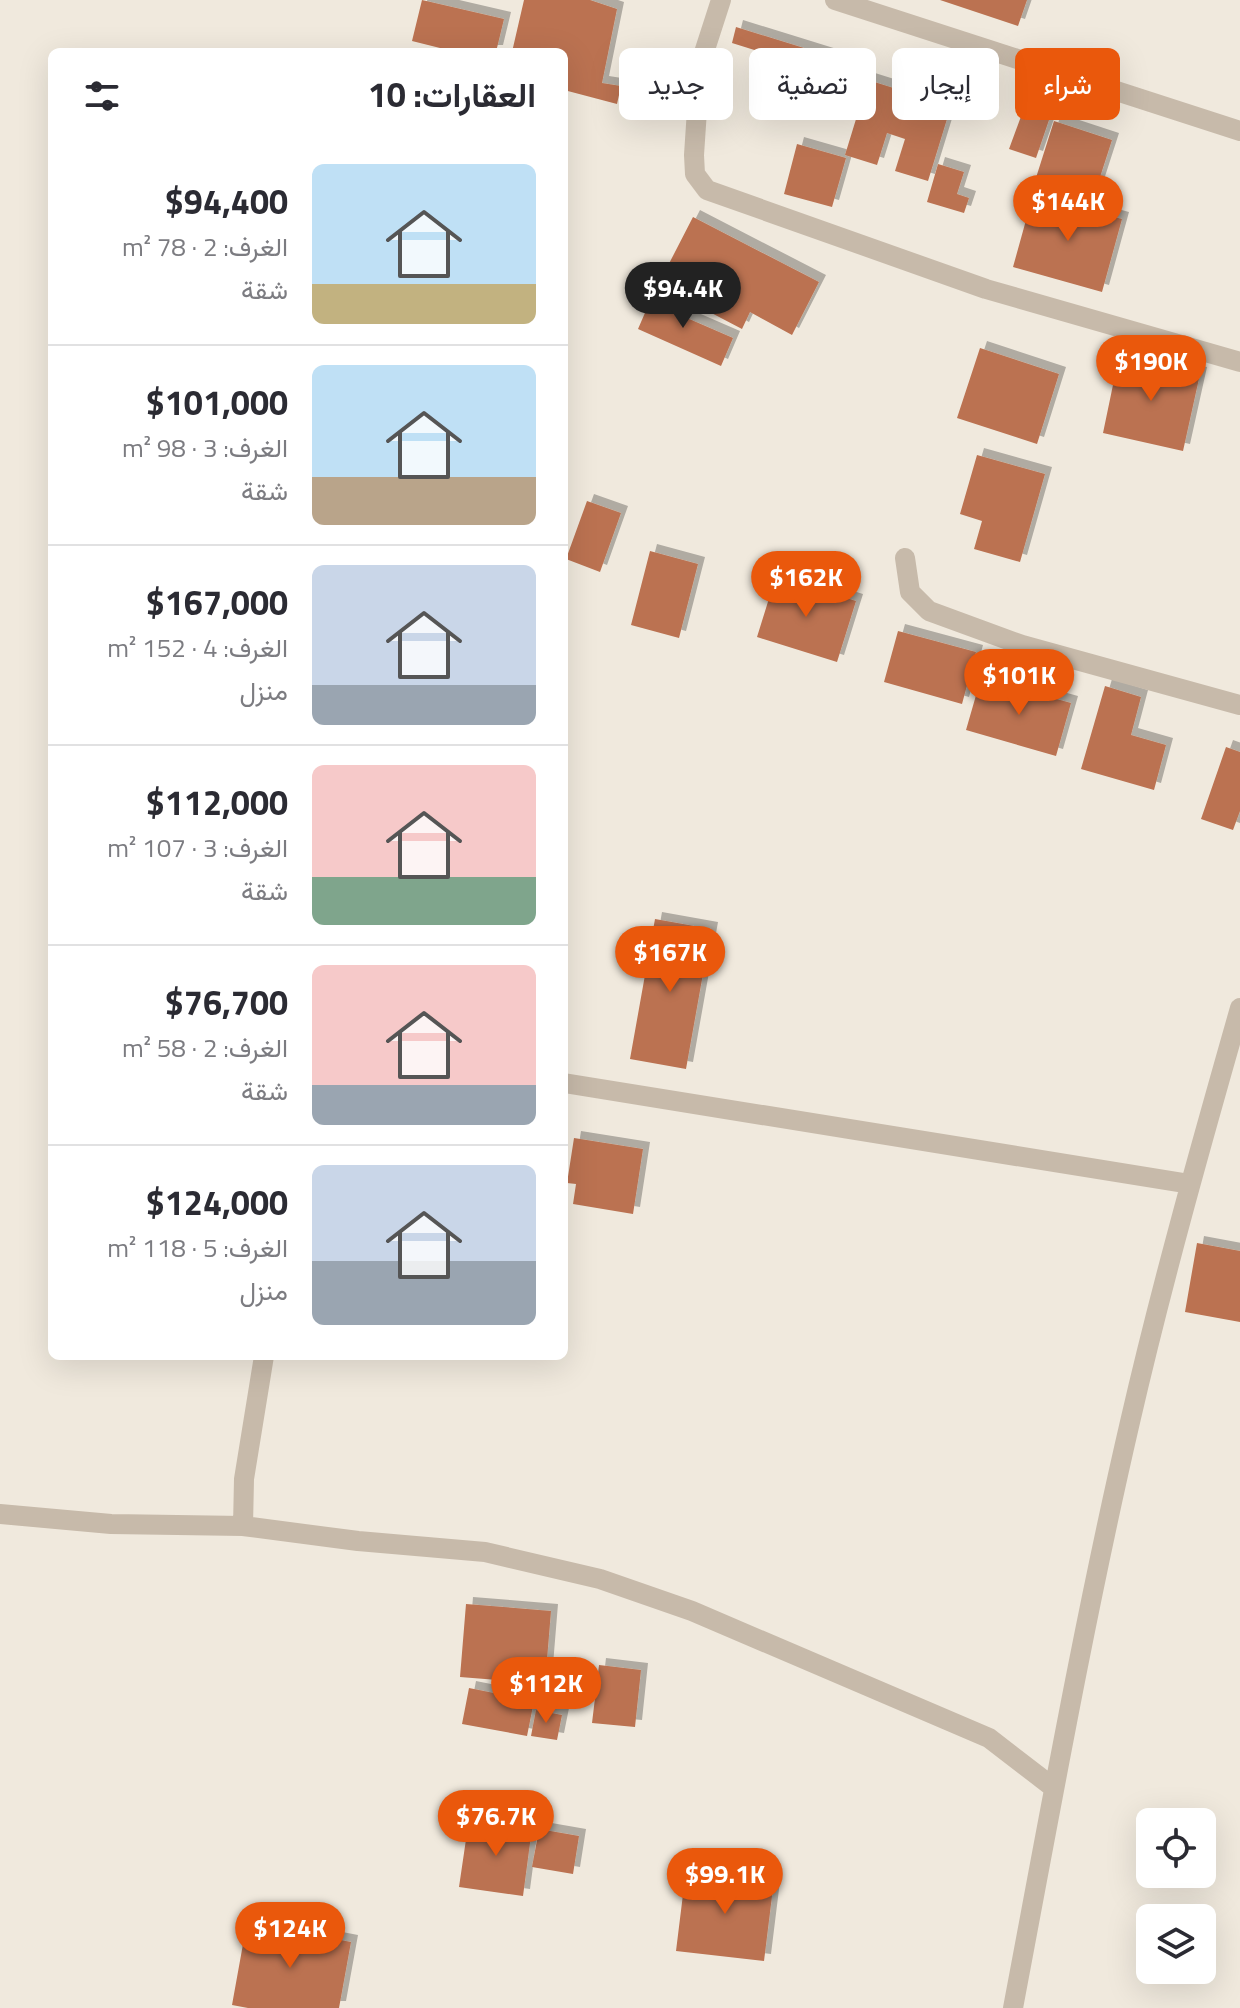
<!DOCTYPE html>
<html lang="ar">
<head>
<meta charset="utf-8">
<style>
	:root { --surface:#fff; --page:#f7f7f7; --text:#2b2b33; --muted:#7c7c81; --line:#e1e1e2; --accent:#ea580c }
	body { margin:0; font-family:"Titillium Web",Vazirmatn,sans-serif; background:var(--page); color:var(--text); direction:rtl; height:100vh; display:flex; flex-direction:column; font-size:30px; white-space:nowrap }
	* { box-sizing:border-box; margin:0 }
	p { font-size:26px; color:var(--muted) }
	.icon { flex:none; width:44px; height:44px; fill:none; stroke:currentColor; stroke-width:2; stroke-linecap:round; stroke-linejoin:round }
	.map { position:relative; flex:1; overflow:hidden; direction:ltr }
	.panel { position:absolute; left:48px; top:48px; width:520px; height:1312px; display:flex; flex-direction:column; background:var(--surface); border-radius:12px; box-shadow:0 8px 32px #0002; direction:rtl }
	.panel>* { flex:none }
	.hud { position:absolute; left:592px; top:48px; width:528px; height:72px; direction:rtl; display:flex; gap:16px }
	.buttons { position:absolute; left:1136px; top:1808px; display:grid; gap:16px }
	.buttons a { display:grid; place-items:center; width:80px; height:80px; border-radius:12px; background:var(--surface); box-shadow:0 8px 32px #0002; font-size:40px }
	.price { position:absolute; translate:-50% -68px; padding:0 18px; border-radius:28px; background:var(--accent); color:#fff; font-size:26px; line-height:52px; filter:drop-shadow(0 2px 4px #0008) }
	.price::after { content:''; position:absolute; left:50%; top:48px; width:24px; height:18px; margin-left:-12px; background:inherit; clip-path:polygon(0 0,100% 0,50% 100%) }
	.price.active { background:#222; color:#fff }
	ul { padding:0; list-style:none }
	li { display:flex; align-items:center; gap:24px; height:200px; padding:0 32px }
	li+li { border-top:2px solid var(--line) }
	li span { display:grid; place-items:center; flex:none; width:224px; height:160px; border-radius:12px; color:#555 }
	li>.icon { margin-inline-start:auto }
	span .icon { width:96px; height:96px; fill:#fffc; stroke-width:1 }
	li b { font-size:34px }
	h2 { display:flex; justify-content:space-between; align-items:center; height:96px; padding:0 32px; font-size:34px }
	.pill { padding:0 28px; border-radius:12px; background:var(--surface); box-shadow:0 8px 32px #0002; font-size:28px; line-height:72px }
	.pill.active { background:var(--accent); color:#fff }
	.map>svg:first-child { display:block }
</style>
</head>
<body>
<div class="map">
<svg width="1240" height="2008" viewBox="0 0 1240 2008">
	<defs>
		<filter id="shadow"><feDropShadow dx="7" dy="-7" stdDeviation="0" flood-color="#0004"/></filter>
	</defs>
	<rect width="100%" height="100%" fill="#f0e9dd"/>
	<path fill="#bb7251" filter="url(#shadow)" d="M 422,0 L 504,19 L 496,52 L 456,52 L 412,41 Z
		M 524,0 L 590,0 L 617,9 L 602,83 L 621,86 L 617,104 L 564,90 L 564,52 L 512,52 Z
		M 940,0 L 1027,0 L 1018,26 Z
		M 736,27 L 833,57 L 828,73 L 732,43 Z
		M 868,80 L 951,106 L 928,181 L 895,171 L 905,139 L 887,133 L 877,165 L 845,155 Z
		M 1023,111 L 1049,120 L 1036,158 L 1009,149 Z
		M 1054,121 L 1112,140 L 1092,202 L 1034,184 Z
		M 797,144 L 846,158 L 832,207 L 784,194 Z
		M 938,164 L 964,172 L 957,194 L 969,198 L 964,213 L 927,202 Z
		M 1033,195 L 1122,219 L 1102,292 L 1013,267 Z
		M 693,217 L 819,282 L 792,335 L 750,312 L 742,329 L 658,285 Z
		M 654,292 L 684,305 L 680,315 L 733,338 L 721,366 L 638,329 Z
		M 980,348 L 1059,374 L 1037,444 L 957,418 Z
		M 1119,356 L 1200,374 L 1183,451 L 1103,433 Z
		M 977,455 L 1045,474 L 1020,562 L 974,549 L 982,521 L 960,514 Z
		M 587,501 L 621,513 L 600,572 L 566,559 Z
		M 650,551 L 698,564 L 679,638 L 631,625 Z
		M 776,576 L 856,601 L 837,662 L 757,637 Z
		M 898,631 L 976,652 L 962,704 L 884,682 Z
		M 981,678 L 1071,703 L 1056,756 L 966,730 Z
		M 1105,686 L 1141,697 L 1131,735 L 1166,745 L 1154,790 L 1081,769 Z
		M 1226,747 L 1240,752 L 1240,811 L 1233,830 L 1201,819 Z
		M 655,919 L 711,929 L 686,1069 L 630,1059 Z
		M 574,1138 L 643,1149 L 633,1214 L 573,1204 L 576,1184 L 567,1183 Z
		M 1197,1243 L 1240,1251 L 1240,1322 L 1185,1312 Z
		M 466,1604 L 551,1611 L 545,1684 L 460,1677 Z
		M 599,1665 L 641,1670 L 635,1727 L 592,1723 Z
		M 469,1688 L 534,1701 L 527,1736 L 462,1724 Z
		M 536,1710 L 562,1715 L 557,1740 L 531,1736 Z
		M 469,1819 L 532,1828 L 523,1896 L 459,1887 Z
		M 539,1829 L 579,1836 L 573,1874 L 532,1867 Z
		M 686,1870 L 774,1880 L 764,1961 L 676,1951 Z
		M 247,1922 L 351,1942 L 339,2008 L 248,2008 L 232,2005 Z"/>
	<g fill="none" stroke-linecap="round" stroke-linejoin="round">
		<path stroke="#c7baaa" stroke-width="20" d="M 721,0 L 700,65 L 694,155 L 695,174 L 707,190 L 986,289 L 1240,362
			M 835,0 L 1240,131
			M 905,558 L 910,592 L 929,611 L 1022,645 L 1240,705
			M 564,1083 L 1190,1184
			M 0,1514 L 111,1524 L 243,1526 L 358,1541 L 485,1552 L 600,1579 L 692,1611 L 989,1738 L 1054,1788
			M 243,1526 L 244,1479 L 264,1356
			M 1013,2008 C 1050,1812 1085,1616 1130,1422 C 1162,1283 1201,1145 1240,1008"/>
	</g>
</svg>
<div class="buttons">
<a><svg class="icon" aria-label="locate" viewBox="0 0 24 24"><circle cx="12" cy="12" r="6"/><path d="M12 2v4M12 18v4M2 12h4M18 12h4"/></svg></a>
<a><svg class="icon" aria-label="layers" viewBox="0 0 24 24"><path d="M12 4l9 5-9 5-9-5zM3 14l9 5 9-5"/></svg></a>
</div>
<b class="price" style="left:1068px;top:243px">$144K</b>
<b class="price active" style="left:683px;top:330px">$94.4K</b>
<b class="price" style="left:1151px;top:403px">$190K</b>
<b class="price" style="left:806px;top:619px">$162K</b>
<b class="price" style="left:1019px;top:717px">$101K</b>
<b class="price" style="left:670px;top:994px">$167K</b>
<b class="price" style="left:546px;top:1725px">$112K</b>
<b class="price" style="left:496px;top:1858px">$76.7K</b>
<b class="price" style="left:725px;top:1916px">$99.1K</b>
<b class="price" style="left:290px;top:1970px">$124K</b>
<div class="hud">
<a class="pill active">شراء</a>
<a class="pill">إيجار</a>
<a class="pill">تصفية</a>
<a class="pill">جديد</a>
</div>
<section class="panel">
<h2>العقارات: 10<svg class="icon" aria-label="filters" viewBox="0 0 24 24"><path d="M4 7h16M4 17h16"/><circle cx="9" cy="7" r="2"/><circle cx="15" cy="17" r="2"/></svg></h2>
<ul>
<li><span style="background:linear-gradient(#bfe0f5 75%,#c2b280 0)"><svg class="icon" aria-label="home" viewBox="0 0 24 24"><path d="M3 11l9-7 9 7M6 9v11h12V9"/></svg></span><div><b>$94,400</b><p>الغرف: 2 · 78 m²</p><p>شقة</p></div></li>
<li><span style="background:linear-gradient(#bfe0f5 70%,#b9a48a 0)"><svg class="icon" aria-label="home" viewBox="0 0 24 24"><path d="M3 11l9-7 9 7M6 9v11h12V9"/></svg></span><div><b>$101,000</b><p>الغرف: 3 · 98 m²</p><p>شقة</p></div></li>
<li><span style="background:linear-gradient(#c9d6e8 75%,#9aa5b1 0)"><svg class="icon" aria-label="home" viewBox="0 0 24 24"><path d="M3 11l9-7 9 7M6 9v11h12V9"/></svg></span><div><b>$167,000</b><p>الغرف: 4 · 152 m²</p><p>منزل</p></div></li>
<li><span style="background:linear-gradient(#f6c9c9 70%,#7fa58c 0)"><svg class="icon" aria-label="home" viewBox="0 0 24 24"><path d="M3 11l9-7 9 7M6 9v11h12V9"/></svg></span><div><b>$112,000</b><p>الغرف: 3 · 107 m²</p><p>شقة</p></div></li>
<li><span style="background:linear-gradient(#f6c9c9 75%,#9aa5b1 0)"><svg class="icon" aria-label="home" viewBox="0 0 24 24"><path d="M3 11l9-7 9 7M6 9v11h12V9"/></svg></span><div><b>$76,700</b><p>الغرف: 2 · 58 m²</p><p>شقة</p></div></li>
<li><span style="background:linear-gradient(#c9d6e8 60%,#9aa5b1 0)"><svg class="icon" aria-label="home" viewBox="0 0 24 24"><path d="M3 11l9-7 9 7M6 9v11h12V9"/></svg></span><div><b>$124,000</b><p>الغرف: 5 · 118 m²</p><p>منزل</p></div></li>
</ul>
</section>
</div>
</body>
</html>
